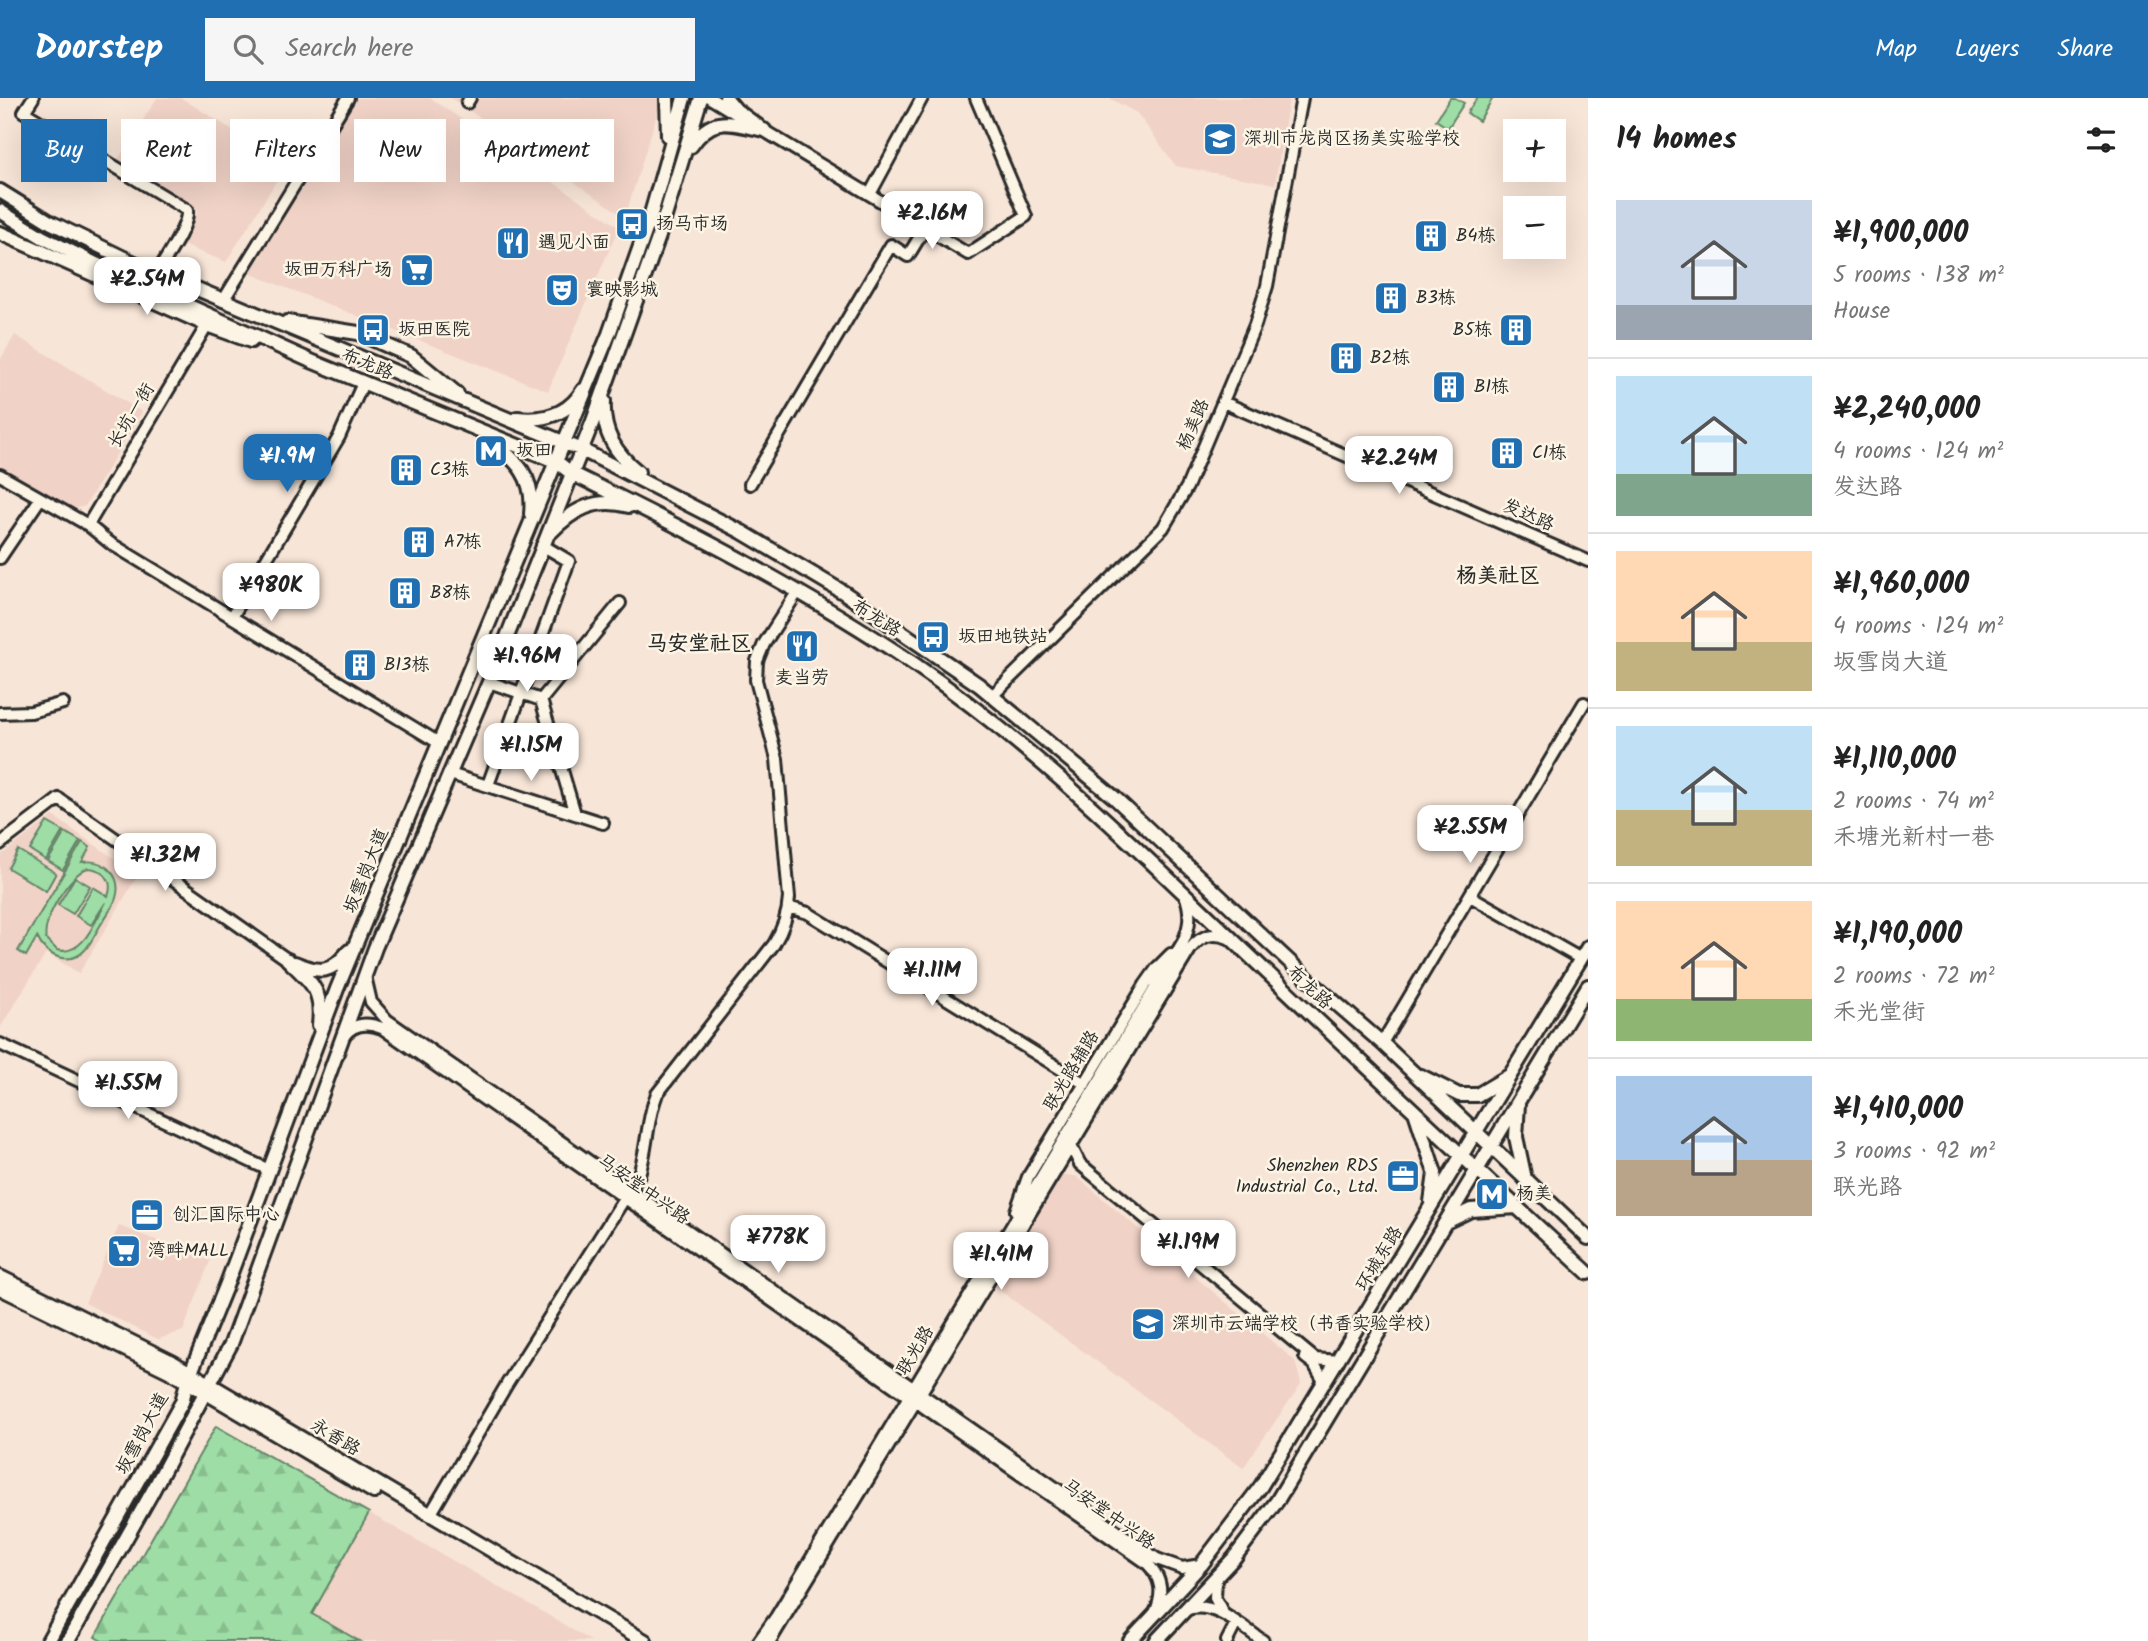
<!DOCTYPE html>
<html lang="en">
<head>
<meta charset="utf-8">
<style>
	:root { --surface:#fff; --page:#f6f6f6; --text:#222; --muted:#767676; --line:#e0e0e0; --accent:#1f6fb2 }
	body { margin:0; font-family:Kalam,"LXGW WenKai TC",sans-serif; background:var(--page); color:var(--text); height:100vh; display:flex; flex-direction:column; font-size:26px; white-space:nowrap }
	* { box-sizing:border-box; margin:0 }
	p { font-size:23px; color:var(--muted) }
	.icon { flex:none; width:38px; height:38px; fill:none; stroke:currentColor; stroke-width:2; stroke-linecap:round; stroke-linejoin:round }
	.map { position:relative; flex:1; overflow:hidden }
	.sheet { display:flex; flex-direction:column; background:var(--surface); width:560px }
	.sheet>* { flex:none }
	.banner { position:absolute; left:21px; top:21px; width:665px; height:63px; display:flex; gap:14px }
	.fabs { position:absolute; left:1503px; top:21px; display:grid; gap:14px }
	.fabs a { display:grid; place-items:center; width:63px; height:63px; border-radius:0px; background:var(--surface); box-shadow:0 7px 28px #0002; font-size:35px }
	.price { position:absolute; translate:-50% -60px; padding:0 16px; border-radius:14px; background:#fff; color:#222; font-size:23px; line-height:46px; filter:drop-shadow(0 2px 4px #0008) }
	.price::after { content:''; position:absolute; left:50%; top:42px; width:21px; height:16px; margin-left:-10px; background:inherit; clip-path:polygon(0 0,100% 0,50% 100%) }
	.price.active { background:var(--accent); color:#fff }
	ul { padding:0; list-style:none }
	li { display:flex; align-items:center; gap:21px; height:175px; padding:0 28px }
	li+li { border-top:2px solid var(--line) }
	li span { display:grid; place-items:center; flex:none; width:196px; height:140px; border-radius:0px; color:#555 }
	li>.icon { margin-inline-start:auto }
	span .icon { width:84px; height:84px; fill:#fffc; stroke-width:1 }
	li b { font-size:30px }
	h2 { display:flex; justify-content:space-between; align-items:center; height:84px; padding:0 28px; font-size:30px }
	.tag { padding:0 24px; border-radius:0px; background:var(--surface); box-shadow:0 7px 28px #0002; font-size:24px; line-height:63px }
	.tag.active { background:var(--accent); color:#fff }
	header { display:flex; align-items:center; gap:42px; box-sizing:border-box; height:98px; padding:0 35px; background:var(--accent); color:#fff }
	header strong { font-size:33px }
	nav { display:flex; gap:38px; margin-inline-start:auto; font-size:24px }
	.search { width:490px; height:63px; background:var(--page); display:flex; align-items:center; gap:18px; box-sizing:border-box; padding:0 24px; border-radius:0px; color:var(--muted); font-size:26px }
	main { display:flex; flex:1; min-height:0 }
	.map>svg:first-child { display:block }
</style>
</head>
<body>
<header>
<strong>Doorstep</strong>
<div class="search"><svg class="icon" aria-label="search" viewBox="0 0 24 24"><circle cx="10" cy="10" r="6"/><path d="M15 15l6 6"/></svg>Search here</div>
<nav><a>Map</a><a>Layers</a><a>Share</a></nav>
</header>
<main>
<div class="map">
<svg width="1588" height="1543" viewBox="0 0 1588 1543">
	<defs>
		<pattern id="forest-firs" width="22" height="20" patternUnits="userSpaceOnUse" patternTransform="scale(1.75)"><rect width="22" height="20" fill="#9edda5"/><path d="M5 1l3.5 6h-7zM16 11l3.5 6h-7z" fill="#88be8e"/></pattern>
	</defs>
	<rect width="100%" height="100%" fill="#f7e5d7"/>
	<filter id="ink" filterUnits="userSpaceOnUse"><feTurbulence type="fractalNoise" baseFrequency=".0143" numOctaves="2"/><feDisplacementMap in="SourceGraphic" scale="14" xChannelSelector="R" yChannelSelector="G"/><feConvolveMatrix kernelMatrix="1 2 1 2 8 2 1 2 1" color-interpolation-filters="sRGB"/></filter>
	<g filter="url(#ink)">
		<path fill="#f0d2c6" d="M 157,0 L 181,0 L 287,66 L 226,164 L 178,145 L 198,113 L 117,63 Z
			M 356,0 L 430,0 L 619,129 L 548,293 L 249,175 Z
			M 451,0 L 662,0 L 625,119 Z
			M 1109,0 L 1289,0 L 1275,86 L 1176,68 L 1137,15 Z
			M 15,237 L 142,314 L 85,408 L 69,412 L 0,370 L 0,262 Z
			M 53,718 L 138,777 L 79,875 L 46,855 L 0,930 L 0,758 Z
			M 1060,1077 L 1076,1078 L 1295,1263 L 1301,1286 L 1243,1370 L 995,1189 Z
			M 119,1128 L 210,1163 L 183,1233 L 158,1241 L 85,1205 Z
			M 369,1415 L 536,1510 L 591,1543 L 359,1543 L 312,1516 Z"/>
		<path fill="url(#forest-firs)" stroke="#648468" stroke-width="2" d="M 216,1328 L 369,1415 L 312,1516 L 359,1543 L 102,1543 L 95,1539 Z"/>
		<path fill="#9edda5" stroke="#648468" stroke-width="2" fill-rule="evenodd" d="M 1450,0 L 1455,0 L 1464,5 L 1448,30 L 1436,22 Z
			M 1477,0 L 1493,0 L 1479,23 L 1467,15 Z
			M 47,724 L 63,733 L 46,762 L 30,752 Z
			M 65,734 L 80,743 L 63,772 L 48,763 Z
			M 82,744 L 90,749 L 82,764 C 103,760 123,777 116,800 C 113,810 105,819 100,828 C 95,836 91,845 85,852 C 69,869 45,858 37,839 L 26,858 L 18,853 ZM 88,770 C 104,771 114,783 108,798 L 93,789 L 76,818 L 91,827 L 106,804 C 95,823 83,859 57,852 L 46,841 C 41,823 70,775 88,770 Z
			M 18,752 L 56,775 L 46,793 L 8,770 Z
			M 75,779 L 90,788 L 73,816 L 58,807 Z"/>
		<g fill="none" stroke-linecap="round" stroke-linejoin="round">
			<g stroke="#2b2b2b" stroke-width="16">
				<path id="minor" d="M 33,0 L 24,14 L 187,112 C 189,128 166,160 157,175
					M 710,0 L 738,17
					M 467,5 L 470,0
					M 758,29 L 968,156 L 1026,118 L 976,0
					M 870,96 L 922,0
					M 223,203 L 348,0
					M 1223,304 L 1588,463
					M 0,377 L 88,427 L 110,445 L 439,645
					M 750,386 L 891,147 L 908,158 L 925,130
					M 88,427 L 207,227
					M 0,460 L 40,401
					M 232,519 L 339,339 L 363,285
					M 489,584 L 541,602
					M 992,598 L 1163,430 L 1187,389 L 1255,227 L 1267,188 L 1302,0
					M 0,615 L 31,614 L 63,605
					M 450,676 L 603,725
					M 488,687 L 569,463 L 542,447
					M 575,716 L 541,602 L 620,505
					M 0,746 L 59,701 L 288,862
					M 1470,798 L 1581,861
					M 788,809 L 808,815 L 1085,986
					M 365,878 L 371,904 L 387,922 L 1157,1461 L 1182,1470 L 1201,1467
					M 343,939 C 353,925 367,924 382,930 L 1147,1465 C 1162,1480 1164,1496 1155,1515
					M 1382,945 L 1584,605
					M 0,946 L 269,1072
					M 1071,1048 L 1080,1066 L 1315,1261 L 1338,1263
					M 1016,1113 L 1028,1079 L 1145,887 L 1157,870 L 1171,856
					M 1305,1259 L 1314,1266 L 1325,1285
					M 430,1417 L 507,1286 L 638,1079 C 648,1052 646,1022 657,996 L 774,846 C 783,831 788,818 789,800 L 777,661 L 756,582 L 757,563 L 764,546 L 798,493
					M 1216,1479 L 1215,1500 L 1223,1515
					M 1185,1512 C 1213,1501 1242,1529 1263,1543
					M 759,1543 L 776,1519 L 1183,844 C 1191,827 1191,813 1185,796
					M 770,1543 L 1191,850 C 1202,837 1213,834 1229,840
					M 1227,1543 L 1236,1525"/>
			</g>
			<g stroke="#2b2b2b" stroke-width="18">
				<path id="major" d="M 667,0 L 668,38
					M 726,0 L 736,12 L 758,28
					M 691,48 C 713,16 730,25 764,32
					M 0,93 L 50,124 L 130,163 L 582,352 L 742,434 L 843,494 L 979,587 L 1115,700 L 1308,881 L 1382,945 L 1588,1140
					M 0,113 L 42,139 L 96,166 L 311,263 L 557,364 L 571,375 C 689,433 805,492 914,566 C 1031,646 1133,747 1235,844 C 1352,955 1470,1066 1588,1175
					M 0,135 L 207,227 L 251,243
					M 287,224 L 358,235 L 411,258 L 457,296
					M 604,303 C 602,334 615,355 638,374
					M 517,320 C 544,323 569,316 583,292
					M 488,340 C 516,363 535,377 531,416
					M 550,435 C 573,411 596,399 629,408
					M 288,862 C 312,885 323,892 319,927
					M 295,865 C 321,876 331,875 349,853
					M 1421,978 L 1459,997 L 1477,997 L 1509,978
					M 1518,1006 L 1516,1039 L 1525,1081
					M 1416,1017 L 1435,1075 L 1431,1104
					M 1448,1123 L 1471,1112 L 1517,1109
					M 0,1179 L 172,1264 L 645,1543
					M 0,1190 L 169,1273 L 374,1394
					M 48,1543 L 182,1304 L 187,1284 L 226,1188 L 337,891 L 609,236 L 649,123 L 684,0
					M 68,1543 L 151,1396 L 231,1246 L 375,850 L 489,584 L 593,323 L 659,138 L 701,0
					M 1130,1543 L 1201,1467 L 1261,1388 L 1588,849
					M 1156,1543 L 1234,1460 L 1277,1403 L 1588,888"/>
			</g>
			<use href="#minor" stroke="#fcf5e5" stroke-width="10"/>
			<use href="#major" stroke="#fcf5e5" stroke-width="12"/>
		</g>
	</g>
	<defs>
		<g id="school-square" transform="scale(1.75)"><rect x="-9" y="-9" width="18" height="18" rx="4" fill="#1f6fb2" stroke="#fcf5e5"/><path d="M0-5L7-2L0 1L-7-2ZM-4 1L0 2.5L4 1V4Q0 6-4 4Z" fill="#fff"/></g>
		<g id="bus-square" transform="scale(1.75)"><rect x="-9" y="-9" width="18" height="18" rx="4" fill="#1f6fb2" stroke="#fcf5e5"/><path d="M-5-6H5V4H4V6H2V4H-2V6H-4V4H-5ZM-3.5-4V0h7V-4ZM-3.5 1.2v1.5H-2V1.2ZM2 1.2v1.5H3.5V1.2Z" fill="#fff"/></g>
		<g id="building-square" transform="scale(1.75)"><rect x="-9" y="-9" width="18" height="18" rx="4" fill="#1f6fb2" stroke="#fcf5e5"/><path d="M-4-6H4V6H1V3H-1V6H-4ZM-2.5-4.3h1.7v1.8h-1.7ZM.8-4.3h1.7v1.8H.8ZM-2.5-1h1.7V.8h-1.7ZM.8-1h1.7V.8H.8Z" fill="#fff"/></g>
		<g id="restaurant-square" transform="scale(1.75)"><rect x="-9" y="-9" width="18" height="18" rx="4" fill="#1f6fb2" stroke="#fcf5e5"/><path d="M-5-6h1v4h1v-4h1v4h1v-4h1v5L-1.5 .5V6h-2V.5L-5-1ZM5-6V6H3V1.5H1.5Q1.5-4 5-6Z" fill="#fff"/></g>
		<g id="supermarket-square" transform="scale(1.75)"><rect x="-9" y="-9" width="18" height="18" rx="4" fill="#1f6fb2" stroke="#fcf5e5"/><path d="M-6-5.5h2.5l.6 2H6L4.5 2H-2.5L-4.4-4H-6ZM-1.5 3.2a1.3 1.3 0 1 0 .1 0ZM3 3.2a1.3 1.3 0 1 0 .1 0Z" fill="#fff"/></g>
		<g id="theatre-square" transform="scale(1.75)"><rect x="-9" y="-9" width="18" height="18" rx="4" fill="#1f6fb2" stroke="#fcf5e5"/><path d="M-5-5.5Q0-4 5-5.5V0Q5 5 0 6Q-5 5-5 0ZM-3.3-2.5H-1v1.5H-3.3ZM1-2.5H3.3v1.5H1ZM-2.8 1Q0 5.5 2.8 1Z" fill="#fff"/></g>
		<g id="metro-square" transform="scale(1.75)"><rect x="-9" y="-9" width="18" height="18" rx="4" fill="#1f6fb2" stroke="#fcf5e5"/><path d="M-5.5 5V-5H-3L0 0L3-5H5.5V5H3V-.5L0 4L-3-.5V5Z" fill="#fff"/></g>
		<g id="office-square" transform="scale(1.75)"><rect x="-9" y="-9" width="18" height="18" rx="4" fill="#1f6fb2" stroke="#fcf5e5"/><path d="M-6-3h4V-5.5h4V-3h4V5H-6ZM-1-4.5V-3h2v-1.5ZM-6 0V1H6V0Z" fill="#fff"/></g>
	</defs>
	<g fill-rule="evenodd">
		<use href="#school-square" x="1220" y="41"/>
		<use href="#bus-square" x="632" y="126"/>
		<use href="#building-square" x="1431" y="138"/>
		<use href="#restaurant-square" x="513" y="145"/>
		<use href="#supermarket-square" x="417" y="172"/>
		<use href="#theatre-square" x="562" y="192"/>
		<use href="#building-square" x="1391" y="200"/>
		<use href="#bus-square" x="373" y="232"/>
		<use href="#building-square" x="1516" y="232"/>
		<use href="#building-square" x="1346" y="260"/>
		<use href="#building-square" x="1449" y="289"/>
		<use href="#metro-square" x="491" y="353"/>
		<use href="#building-square" x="1507" y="355"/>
		<use href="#building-square" x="406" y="372"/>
		<use href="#building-square" x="419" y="444"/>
		<use href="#building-square" x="405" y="495"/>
		<use href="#bus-square" x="933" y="539"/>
		<use href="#restaurant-square" x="802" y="548"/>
		<use href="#building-square" x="360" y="567"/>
		<use href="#office-square" x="1403" y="1078"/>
		<use href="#metro-square" x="1492" y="1096"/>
		<use href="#office-square" x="147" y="1117"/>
		<use href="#supermarket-square" x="124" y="1153"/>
		<use href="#school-square" x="1148" y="1226"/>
	</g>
	<g text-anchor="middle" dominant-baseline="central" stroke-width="5" stroke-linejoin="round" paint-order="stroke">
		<g font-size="18" fill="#2b2b2b" stroke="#fcf5e5" text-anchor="start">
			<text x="1244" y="41">深圳市龙岗区扬美实验学校</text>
			<text x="656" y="126">扬马市场</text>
			<text x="1456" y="138">B4栋</text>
			<text x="538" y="145">遇见小面</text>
			<text x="392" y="172" text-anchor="end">坂田万科广场</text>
			<text x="586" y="192">寰映影城</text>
			<text x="1416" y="200">B3栋</text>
			<text x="398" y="232">坂田医院</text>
			<text x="1492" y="232" text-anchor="end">B5栋</text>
			<text x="1370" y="260">B2栋</text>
			<text x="1474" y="289">B1栋</text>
			<text x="516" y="353">坂田</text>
			<text x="1532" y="355">C1栋</text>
			<text x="430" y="372">C3栋</text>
			<text x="444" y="444">A7栋</text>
			<text x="430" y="495">B8栋</text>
			<text x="958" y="539">坂田地铁站</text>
			<text x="384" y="567">B13栋</text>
			<text x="802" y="580" text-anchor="middle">麦当劳</text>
			<text x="1378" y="1068" text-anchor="end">Shenzhen RDS<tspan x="1378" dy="21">Industrial Co., Ltd.</tspan></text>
			<text x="1516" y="1096">杨美</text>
			<text x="172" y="1117">创汇国际中心</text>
			<text x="148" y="1153">湾畔MALL</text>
			<text x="1172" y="1226">深圳市云端学校（书香实验学校）</text>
		</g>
		<g font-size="18" fill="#2b2b2b" stroke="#fcf5e5">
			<text transform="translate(367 267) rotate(22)">布龙路</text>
			<text transform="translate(132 318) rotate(-59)">长坑一街</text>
			<text transform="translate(1194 327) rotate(-67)">杨美路</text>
			<text transform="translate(1528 418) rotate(23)">发达路</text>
			<text transform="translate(876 521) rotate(32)">布龙路</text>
			<text transform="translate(367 773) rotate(-68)">坂雪岗大道</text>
			<text transform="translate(1309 890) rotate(43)">布龙路</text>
			<text transform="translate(1072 973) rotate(-59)">联光路辅路</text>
			<text transform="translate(643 1092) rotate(35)">马安堂中兴路</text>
			<text transform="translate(1380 1161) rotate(-59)">环城东路</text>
			<text transform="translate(916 1253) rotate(-59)">联光路</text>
			<text transform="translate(143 1336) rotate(-62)">坂雪岗大道</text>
			<text transform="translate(335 1340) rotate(31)">永香路</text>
			<text transform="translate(1108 1417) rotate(35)">马安堂中兴路</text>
		</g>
		<g font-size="21" font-weight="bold" fill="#2b2b2b" stroke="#fcf5e5">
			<text x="1498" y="478">杨美社区</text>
			<text x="699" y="546">马安堂社区</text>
		</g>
	</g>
</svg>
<div class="fabs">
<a>+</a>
<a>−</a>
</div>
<b class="price" style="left:932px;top:153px">¥2.16M</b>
<b class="price" style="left:147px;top:219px">¥2.54M</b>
<b class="price active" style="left:287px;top:396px">¥1.9M</b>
<b class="price" style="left:1399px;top:398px">¥2.24M</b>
<b class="price" style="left:271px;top:525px">¥980K</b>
<b class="price" style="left:527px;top:596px">¥1.96M</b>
<b class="price" style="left:531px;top:685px">¥1.15M</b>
<b class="price" style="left:1470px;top:767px">¥2.55M</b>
<b class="price" style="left:165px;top:795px">¥1.32M</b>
<b class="price" style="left:932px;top:910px">¥1.11M</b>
<b class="price" style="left:128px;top:1023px">¥1.55M</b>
<b class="price" style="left:778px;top:1177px">¥778K</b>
<b class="price" style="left:1188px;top:1182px">¥1.19M</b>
<b class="price" style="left:1001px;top:1194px">¥1.41M</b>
<div class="banner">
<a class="tag active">Buy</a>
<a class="tag">Rent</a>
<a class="tag">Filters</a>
<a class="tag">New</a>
<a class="tag">Apartment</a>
</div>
</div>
<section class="sheet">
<h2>14 homes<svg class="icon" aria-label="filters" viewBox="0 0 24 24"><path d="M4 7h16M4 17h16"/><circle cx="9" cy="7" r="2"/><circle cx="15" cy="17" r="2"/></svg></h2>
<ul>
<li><span style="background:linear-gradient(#c9d6e8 75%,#9aa5b1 0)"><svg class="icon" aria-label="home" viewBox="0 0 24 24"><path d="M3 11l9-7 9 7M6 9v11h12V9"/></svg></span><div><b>¥1,900,000</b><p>5 rooms · 138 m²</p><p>House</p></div></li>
<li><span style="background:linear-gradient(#bfe0f5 70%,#7fa58c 0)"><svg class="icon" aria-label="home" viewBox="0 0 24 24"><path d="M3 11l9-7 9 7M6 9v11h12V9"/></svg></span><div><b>¥2,240,000</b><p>4 rooms · 124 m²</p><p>发达路</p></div></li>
<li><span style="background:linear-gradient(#ffd9b3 65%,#c2b280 0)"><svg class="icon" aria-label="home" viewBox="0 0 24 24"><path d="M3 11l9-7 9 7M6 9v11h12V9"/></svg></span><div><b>¥1,960,000</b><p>4 rooms · 124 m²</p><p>坂雪岗大道</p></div></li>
<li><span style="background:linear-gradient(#bfe0f5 60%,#c2b280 0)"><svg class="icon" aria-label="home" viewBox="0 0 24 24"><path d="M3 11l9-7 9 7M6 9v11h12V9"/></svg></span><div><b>¥1,110,000</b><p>2 rooms · 74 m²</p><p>禾塘光新村一巷</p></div></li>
<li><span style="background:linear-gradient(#ffd9b3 70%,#8fb573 0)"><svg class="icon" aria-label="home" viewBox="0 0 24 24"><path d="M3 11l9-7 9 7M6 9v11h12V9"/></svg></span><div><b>¥1,190,000</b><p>2 rooms · 72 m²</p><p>禾光堂街</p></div></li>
<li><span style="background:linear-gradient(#a9c7e8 60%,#b9a48a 0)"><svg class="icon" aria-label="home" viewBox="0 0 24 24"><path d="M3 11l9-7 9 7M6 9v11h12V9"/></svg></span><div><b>¥1,410,000</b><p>3 rooms · 92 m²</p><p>联光路</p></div></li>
</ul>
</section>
</main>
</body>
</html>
